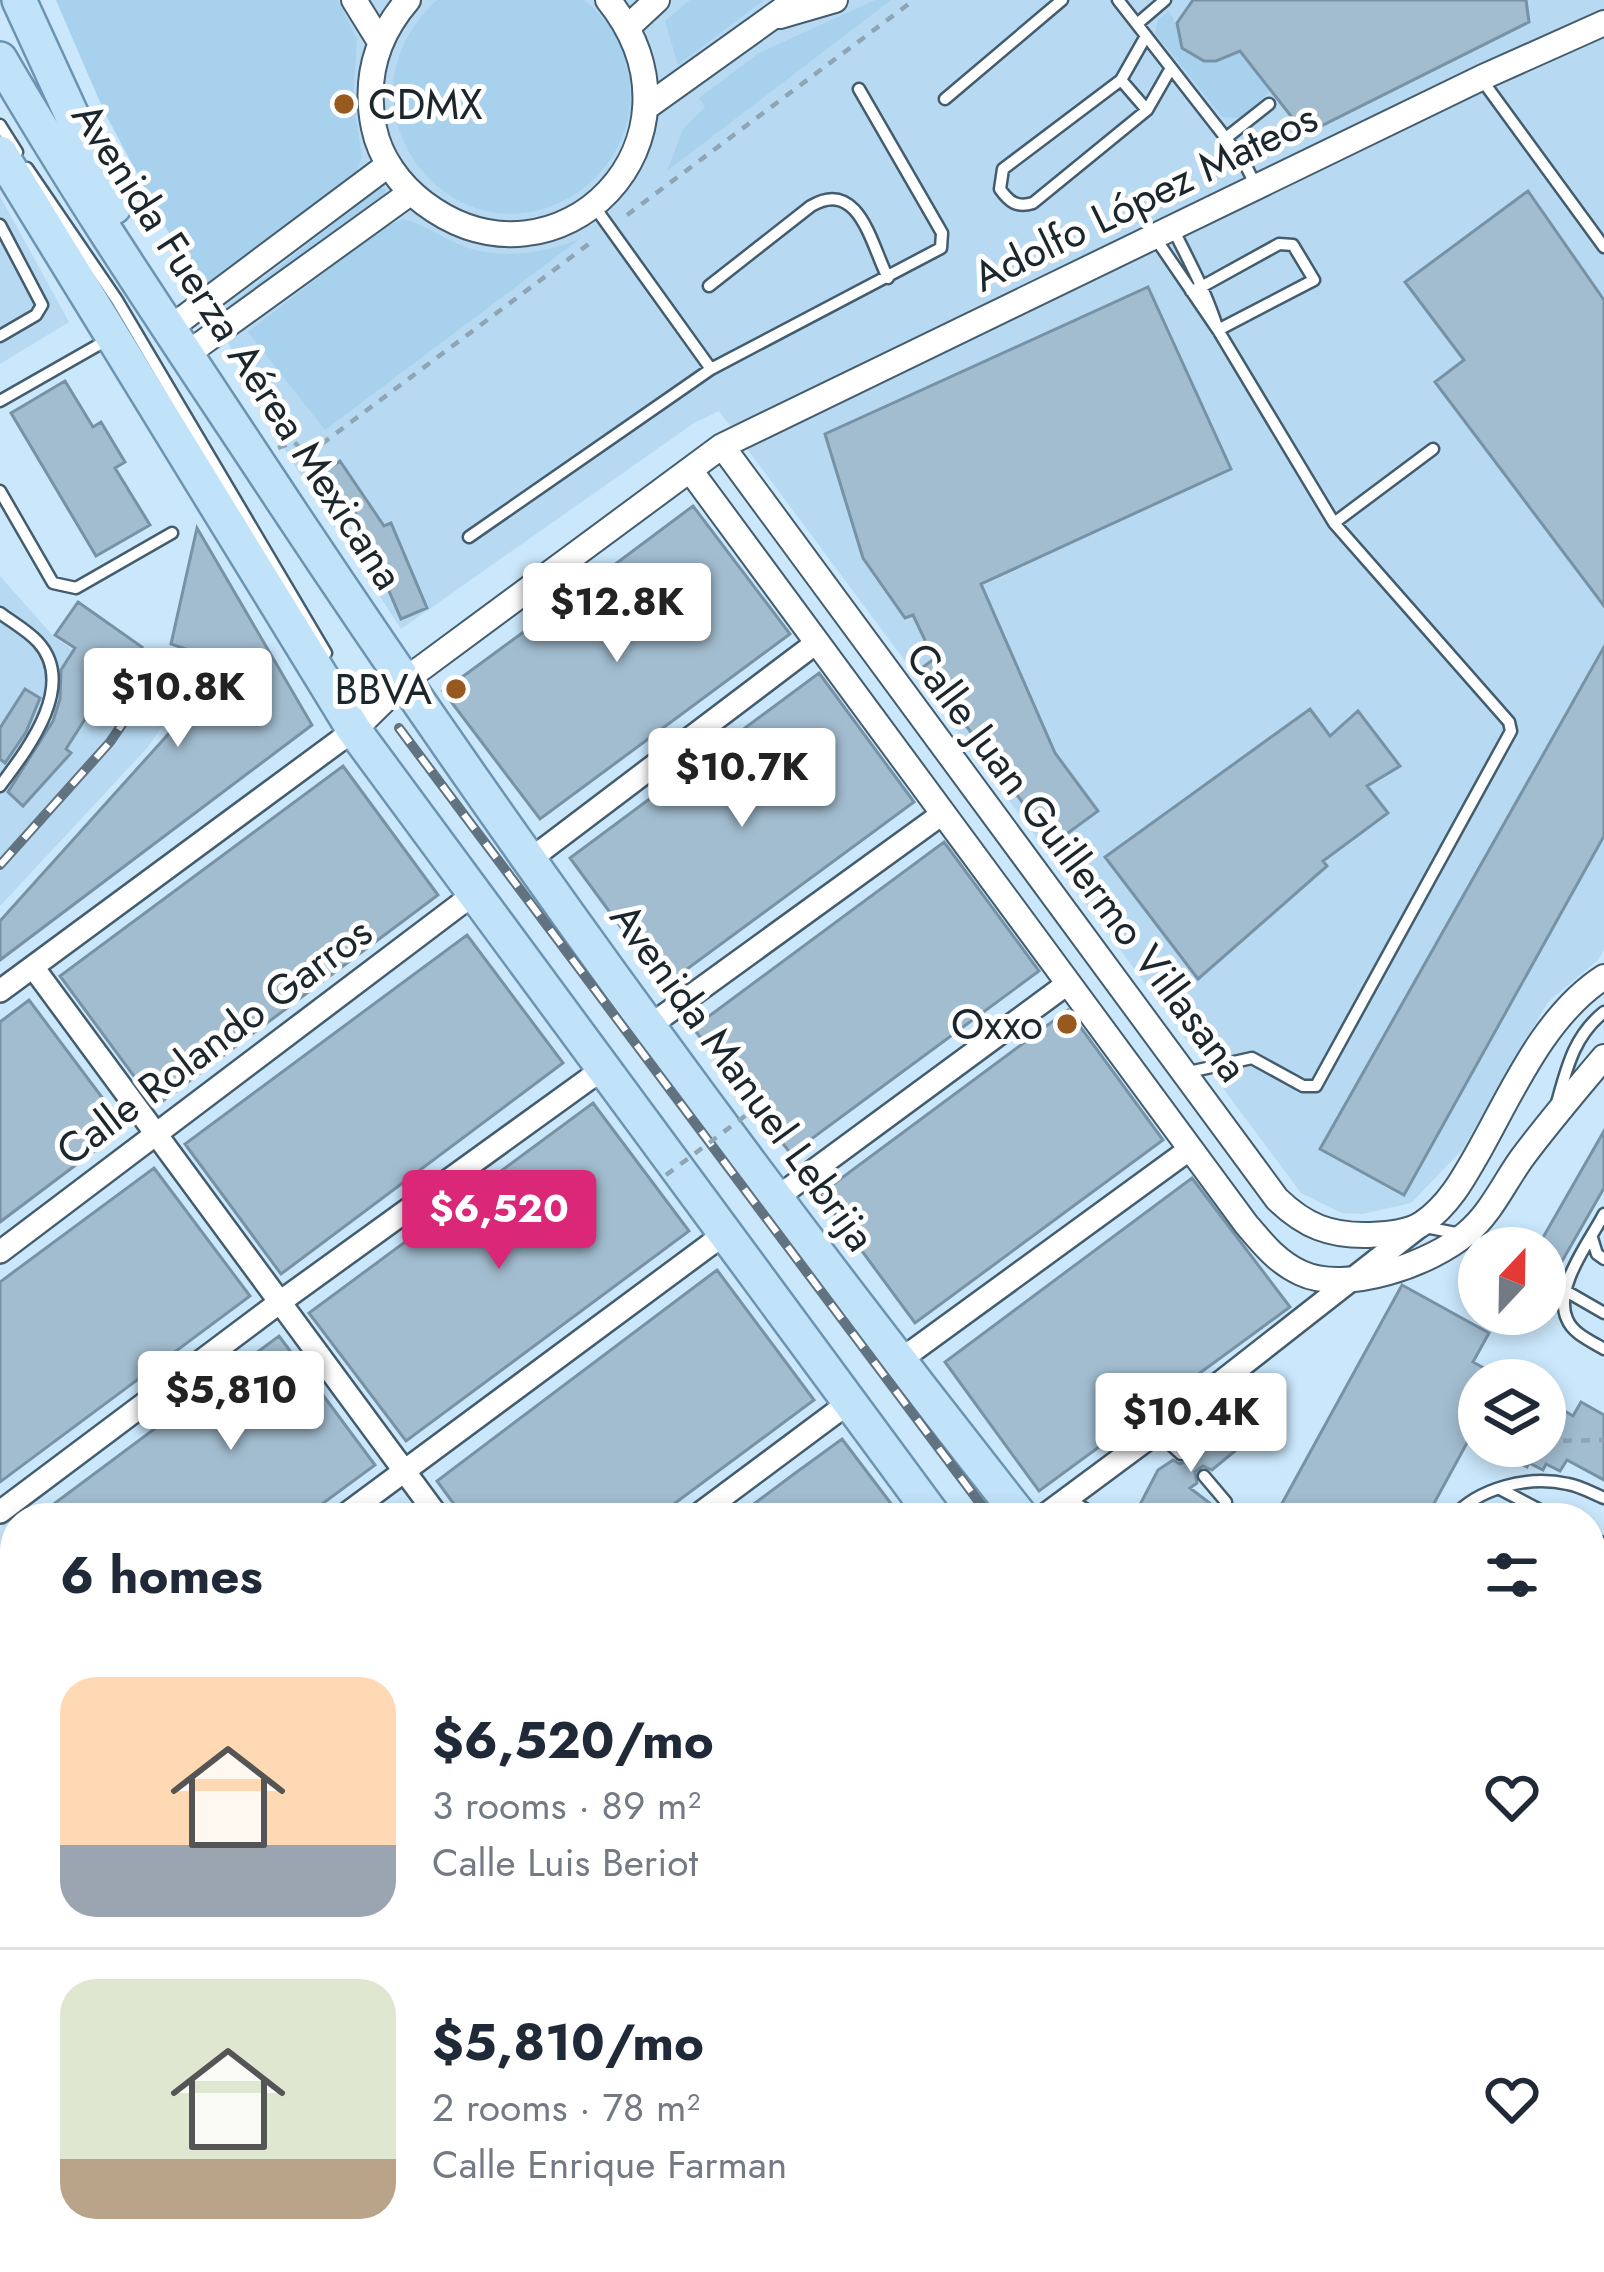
<!DOCTYPE html>
<html lang="en">
<head>
<meta charset="utf-8">
<style>
	:root { --surface:#fff; --page:#f2f2f3; --text:#1f2937; --muted:#747a83; --line:#e0e1e3; --accent:#db2777 }
	body { margin:0; font-family:Jost,sans-serif; background:var(--page); color:var(--text); height:100vh; display:flex; flex-direction:column; font-size:45px; white-space:nowrap }
	* { box-sizing:border-box; margin:0 }
	p { font-size:39px; color:var(--muted) }
	.icon { flex:none; width:66px; height:66px; fill:none; stroke:currentColor; stroke-width:2; stroke-linecap:round; stroke-linejoin:round }
	.map { position:relative; flex:1; overflow:hidden }
	.panel { position:absolute; left:0px; top:1503px; width:1605px; height:771px; display:flex; flex-direction:column; background:var(--surface); border-radius:48px 48px 0 0; box-shadow:0 6px 18px #0003 }
	.panel>* { flex:none }
	.needle { width:78px; rotate:22deg }
	.controls { position:absolute; left:1458px; top:1227px; display:grid; gap:24px }
	.controls a { display:grid; place-items:center; width:108px; height:108px; border-radius:50%; background:var(--surface); box-shadow:0 6px 18px #0003; font-size:60px }
	.price { position:absolute; translate:-50% -102px; padding:0 27px; border-radius:12px; background:#fff; color:#222; font-size:39px; line-height:78px; filter:drop-shadow(0 3px 6px #0008) }
	.price::after { content:''; position:absolute; left:50%; top:72px; width:36px; height:27px; margin-left:-18px; background:inherit; clip-path:polygon(0 0,100% 0,50% 100%) }
	.price.on { background:var(--accent); color:#fff }
	ul { padding:0; list-style:none }
	li { display:flex; align-items:center; gap:36px; height:300px; padding:0 60px }
	li+li { border-top:3px solid var(--line) }
	li span { display:grid; place-items:center; flex:none; width:336px; height:240px; border-radius:36px; color:#555 }
	li>.icon { margin-inline-start:auto }
	span .icon { width:144px; height:144px; fill:#fffc; stroke-width:1 }
	li b { font-size:51px }
	h2 { display:flex; justify-content:space-between; align-items:center; height:144px; padding:0 60px; font-size:51px }
	.map>svg:first-child { display:block }
</style>
</head>
<body>
<div class="map">
<svg width="1604" height="2272" viewBox="0 0 1604 2272">
	<rect width="100%" height="100%" fill="#cae7fb"/>
	<path fill="#b7d9f2" d="M 56,0 L 1604,0 L 1604,950 L 1598,960 L 1548,1002 L 1462,1150 L 1411,1203 L 1362,1214 L 1342,1213 L 1301,1193 L 719,411 L 694,423 L 401,629 L 289,457 L 104,111 Z
		M 0,196 L 69,322 L 0,364 Z
		M 0,576 L 54,637 L 118,681 L 177,704 L 148,747 L 0,906 Z
		M 438,2259 L 644,2259 L 649,2265 L 640,2272 L 420,2272 Z
		M 959,2259 L 1242,2259 L 1266,2272 L 953,2272 Z"/>
	<path fill="#a8d1ee" d="M 56,0 L 338,0 L 357,39 L 353,99 L 362,157 L 356,172 L 201,293 L 104,111 Z
		M 437,0 L 584,0 C 616,24 633,65 630,105 C 627,139 608,170 581,190 C 458,277 321,106 437,0 Z
		M 690,0 L 764,0 L 678,65 L 665,21 Z
		M 875,0 L 891,0 L 667,171 L 683,129 L 705,107 L 699,98 L 759,53 Z
		M 1169,11 C 1184,35 1178,61 1216,61 L 1237,47 L 1271,90 L 1241,118 L 1222,117 L 1155,33 L 1158,20 Z
		M 380,188 L 386,189 L 385,194 L 200,328 Z
		M 404,219 C 426,225 445,240 466,247 C 502,260 547,253 581,238 L 325,430 L 248,332 L 383,227 Z"/>
	<path fill="#a2bdd0" stroke="#7892a5" stroke-width="3" d="M 1193,0 L 1526,0 L 1529,22 L 1305,134 L 1240,51 L 1216,61 L 1204,61 L 1182,48 L 1177,23 Z
		M 1528,191 L 1604,300 L 1604,606 L 1435,382 L 1464,360 L 1405,282 Z
		M 1148,287 L 1231,469 L 981,584 L 1055,753 L 1098,811 L 1053,844 L 923,667 L 934,659 L 913,615 L 905,618 L 863,558 L 825,434 Z
		M 65,381 L 93,427 L 101,422 L 125,462 L 115,468 L 150,525 L 96,556 L 11,413 Z
		M 340,461 L 384,526 L 391,523 L 427,608 L 401,619 L 356,514 L 339,526 L 309,481 Z
		M 693,506 L 790,634 L 540,819 L 443,691 L 563,603 L 580,628 L 624,595 L 606,571 Z
		M 197,528 L 312,725 L 0,960 L 0,921 L 199,700 L 206,656 L 171,644 Z
		M 78,602 L 142,647 L 120,679 L 113,675 L 66,749 L 71,753 L 23,806 L 8,792 L 53,721 L 60,699 L 61,670 L 75,648 L 55,635 Z
		M 1604,647 L 1604,836 L 1404,1195 L 1320,1149 Z
		M 819,673 L 914,802 L 664,986 L 570,858 Z
		M 25,689 L 40,698 L 26,732 L 5,763 L 0,759 L 0,728 Z
		M 1310,709 L 1330,736 L 1358,711 L 1400,766 L 1367,786 L 1388,813 L 1323,861 L 1327,866 L 1198,979 L 1105,857 Z
		M 343,766 L 438,895 L 156,1106 L 60,976 Z
		M 944,842 L 1039,971 L 791,1154 L 693,1028 Z
		M 467,935 L 563,1063 L 281,1274 L 185,1144 Z
		M 29,1000 L 125,1128 L 0,1222 L 0,1022 Z
		M 1068,1010 L 1163,1140 L 915,1323 L 820,1194 Z
		M 593,1103 L 689,1231 L 406,1441 L 309,1313 Z
		M 1604,1131 L 1604,1188 L 1561,1263 L 1545,1254 L 1545,1248 L 1537,1248 Z
		M 154,1168 L 250,1296 L 0,1482 L 0,1282 Z
		M 1192,1178 L 1290,1307 L 1039,1491 L 945,1362 Z
		M 717,1270 L 814,1400 L 655,1518 L 464,1518 L 437,1481 Z
		M 1402,1285 L 1489,1333 L 1473,1362 L 1506,1380 L 1479,1380 L 1479,1447 L 1468,1441 L 1426,1518 L 1274,1518 Z
		M 279,1336 L 375,1465 L 303,1518 L 35,1518 Z
		M 1581,1402 L 1604,1415 L 1604,1480 L 1567,1460 L 1560,1471 L 1546,1464 L 1543,1470 L 1529,1463 L 1527,1467 L 1489,1446 L 1545,1446 L 1545,1418 L 1552,1422 L 1560,1408 L 1573,1416 Z
		M 1234,1418 L 1259,1431 L 1212,1470 L 1203,1466 L 1195,1472 L 1197,1483 L 1190,1488 L 1211,1504 L 1202,1518 L 1133,1518 L 1158,1470 L 1173,1460 L 1180,1464 L 1187,1461 L 1189,1449 Z
		M 842,1439 L 902,1518 L 735,1518 L 794,1474 Z"/>
	<g fill="none" stroke-linecap="round" stroke-linejoin="round">
		<path stroke="#a7c0d2" stroke-width="33" stroke-dasharray="33 16" stroke-linecap="butt" d="M 1590,2174 L 1604,2163
			M 1453,2272 L 1471,2259"/>
		<g stroke="#445d6e" stroke-width="15">
			<path id="service" d="M 1118,0 L 1243,160 L 1255,184
				M 1137,24 L 1165,0
				M 1146,36 L 1121,80 L 1003,169 L 1000,189 C 1009,202 1017,208 1033,203 L 1147,110 L 1171,68
				M 1121,80 L 1147,110
				M 1482,80 L 1604,247
				M 945,99 L 1062,0
				M 0,125 L 17,152
				M 1226,138 L 1269,104
				M 27,168 L 117,300 L 326,653
				M 594,206 L 711,369 L 941,248 L 942,233 L 859,89
				M 0,225 L 42,305 L 36,315 L 0,336
				M 1173,229 C 1190,263 1207,294 1218,330 L 1314,280 L 1293,245 L 1279,244 L 1203,286 L 1191,291
				M 1156,239 L 1218,330 L 1334,523 L 1509,722 L 1511,731 L 1316,1086 L 1303,1086 L 1252,1058 L 1189,1072
				M 709,286 L 811,206 C 859,178 871,244 888,278
				M 0,401 L 107,340
				M 0,491 L 53,583 L 76,588 L 172,533
				M 1334,523 L 1433,449
				M 469,537 L 711,369
				M 0,613 C 12,622 28,631 38,642 C 78,686 26,751 0,786
				M 1557,1103 C 1567,1067 1574,1036 1604,1012
				M 1604,1214 C 1590,1241 1553,1288 1567,1319 C 1573,1334 1591,1341 1604,1349
				M 1425,1227 L 1466,1235 L 1489,1248
				M 1592,1238 L 1597,1254 L 1604,1259
				M 1545,1279 L 1604,1313
				M 1157,1432 L 1181,1454
				M 1204,1476 L 1226,1502 L 1224,1518
				M 1502,1490 L 1555,1518
				M 1068,1499 L 1101,1518
				M 1452,1518 C 1478,1488 1528,1475 1568,1484 C 1580,1486 1592,1493 1604,1498
				M 1590,1537 L 1604,1544
				M 1590,1578 L 1604,1586
				M 1590,1626 L 1604,1634
				M 1590,1664 L 1604,1672
				M 1590,1711 L 1604,1719
				M 1590,1802 L 1604,1810
				M 1590,1837 L 1604,1845
				M 1590,1882 L 1604,1890
				M 1590,1934 L 1604,1942
				M 1590,1985 L 1604,1992
				M 1590,2139 L 1604,2147
				M 1590,2176 L 1604,2197"/>
		</g>
		<g stroke="#445d6e" stroke-width="26">
			<path id="minor" d="M 528,861 L 816,643
				M 33,967 L 439,1518
				M 0,991 L 354,730
				M 648,1027 L 942,814
				M 775,1199 L 1067,984
				M 0,1252 L 475,893
				M 899,1361 L 1190,1149
				M 0,1512 L 280,1302 L 604,1068
				M 341,1518 L 727,1232
				M 694,1518 L 851,1401
				M 1041,1518 L 1157,1432 L 1420,1226
				M 0,1770 L 15,1759
				M 0,2038 L 15,2027
				M 336,2259 L 346,2272
				M 30,2272 L 48,2259
				M 378,2272 L 396,2259
				M 736,2272 L 754,2259
				M 907,2272 L 914,2259"/>
		</g>
		<g stroke="#445d6e" stroke-width="28">
			<path id="tertiary" d="M 354,0 L 380,42
				M 408,0 C 376,37 364,80 374,128 C 380,158 400,185 424,203 C 558,304 720,139 608,0
				M 780,16 L 835,0
				M 629,26 L 657,0
				M 648,106 L 796,0
				M 169,329 L 388,165
				M 187,354 L 410,193
				M 722,446 L 1277,1199 C 1305,1226 1330,1236 1369,1235 C 1386,1234 1409,1233 1423,1223 C 1450,1204 1464,1177 1480,1149 C 1513,1090 1545,1015 1604,977
				M 690,470 L 1246,1224 C 1263,1244 1277,1262 1301,1273 C 1346,1294 1431,1264 1467,1233 C 1491,1213 1504,1183 1522,1158 C 1548,1123 1576,1090 1604,1057
				M 354,730 L 404,681 L 722,446 L 1481,78 L 1604,23"/>
		</g>
		<g stroke="#6c94b0" stroke-width="38">
			<path id="primary" d="M 19,0 L 114,207
				M 0,59 C 83,202 177,340 268,478 C 504,836 757,1182 1022,1518
				M 0,153 L 354,730 L 935,1518
				M 1590,2220 L 1604,2236
				M 1429,2259 L 1440,2272"/>
		</g>
		<path stroke="#8ea5b5" stroke-width="4.5" stroke-dasharray="9 9" stroke-linecap="butt" d="M 627,215 L 914,0
			M 278,448 L 294,442 L 307,455 L 590,243
			M 749,1113 L 769,1142
			M 1545,1441 L 1604,1440
			M 1590,1600 L 1604,1608
			M 1590,1688 L 1604,1695
			M 1590,1752 L 1604,1760
			M 0,1859 L 15,1879
			M 1590,2084 L 1604,2073
			M 1600,2119 L 1604,2124"/>
		<use href="#service" stroke="#fff" stroke-width="10"/>
		<use href="#minor" stroke="#fff" stroke-width="21"/>
		<use href="#tertiary" stroke="#fff" stroke-width="24"/>
		<use href="#primary" stroke="#c1e3fa" stroke-width="33"/>
		<g stroke="#617380" stroke-width="10">
			<path id="rail" d="M 399,728 L 991,1518
				M 0,865 L 110,742 L 130,713
				M 1484,2259 L 1498,2272
				M 1524,2259 L 1535,2272
				M 1566,2259 L 1576,2272"/>
		</g>
		<use href="#rail" stroke="#fff" stroke-width="6" stroke-dasharray="18" stroke-linecap="butt"/>
		<path stroke="#8ea5b5" stroke-width="4.5" stroke-dasharray="9 9" stroke-linecap="butt" d="M 666,1175 L 749,1113
			M 1590,1729 L 1604,1704"/>
	</g>
	<g fill="#97591e" stroke="#fff" stroke-width="4.5">
		<circle cx="344" cy="104" r="12"/>
		<circle cx="456" cy="689" r="12"/>
		<circle cx="1067" cy="1024" r="12"/>
	</g>
	<g text-anchor="middle" dominant-baseline="central" stroke-width="10" stroke-linejoin="round" paint-order="stroke">
		<g font-size="42" fill="#1b262d" stroke="#fff" text-anchor="end">
			<text x="368" y="104" text-anchor="start">CDMX</text>
			<text x="432" y="689">BBVA</text>
			<text x="1043" y="1024">Oxxo</text>
		</g>
		<g font-size="42" fill="#1b262d" stroke="#fff">
			<text transform="translate(1145 197) rotate(-26)">Adolfo López Mateos</text>
			<text transform="translate(238 346) rotate(57)">Avenida Fuerza Aérea Mexicana</text>
			<text transform="translate(1077 862) rotate(53)">Calle Juan Guillermo Villasana</text>
			<text transform="translate(214 1041) rotate(-37)">Calle Rolando Garros</text>
			<text transform="translate(743 1077) rotate(54)">Avenida Manuel Lebrija</text>
		</g>
	</g>
</svg>
<div class="controls">
<a><svg class="needle" viewBox="-14 -14 28 28"><path d="M0-13l5 13h-10z" fill="#e53935"/><path d="M0 13l5-13h-10z" fill="#747a83"/></svg></a>
<a><svg class="icon" aria-label="layers" viewBox="0 0 24 24"><path d="M12 4l9 5-9 5-9-5zM3 14l9 5 9-5"/></svg></a>
</div>
<b class="price" style="left:617px;top:665px">$12.8K</b>
<b class="price" style="left:178px;top:750px">$10.8K</b>
<b class="price" style="left:742px;top:830px">$10.7K</b>
<b class="price on" style="left:499px;top:1272px">$6,520</b>
<b class="price" style="left:231px;top:1453px">$5,810</b>
<b class="price" style="left:1191px;top:1475px">$10.4K</b>
<section class="panel">
<h2>6 homes<svg class="icon" aria-label="filters" viewBox="0 0 24 24"><path d="M4 7h16M4 17h16"/><circle cx="9" cy="7" r="2"/><circle cx="15" cy="17" r="2"/></svg></h2>
<ul>
<li><span style="background:linear-gradient(#ffd9b3 70%,#9aa5b1 0)"><svg class="icon" aria-label="home" viewBox="0 0 24 24"><path d="M3 11l9-7 9 7M6 9v11h12V9"/></svg></span><div><b>$6,520/mo</b><p>3 rooms · 89 m²</p><p>Calle Luis Beriot</p></div><svg class="icon" aria-label="heart" viewBox="0 0 24 24"><path d="M12 20l-8-8c-3-5 5-10 8-4 3-6 11-1 8 4z"/></svg></li>
<li><span style="background:linear-gradient(#dfe7d0 75%,#b9a48a 0)"><svg class="icon" aria-label="home" viewBox="0 0 24 24"><path d="M3 11l9-7 9 7M6 9v11h12V9"/></svg></span><div><b>$5,810/mo</b><p>2 rooms · 78 m²</p><p>Calle Enrique Farman</p></div><svg class="icon" aria-label="heart" viewBox="0 0 24 24"><path d="M12 20l-8-8c-3-5 5-10 8-4 3-6 11-1 8 4z"/></svg></li>
</ul>
</section>
</div>
</body>
</html>
